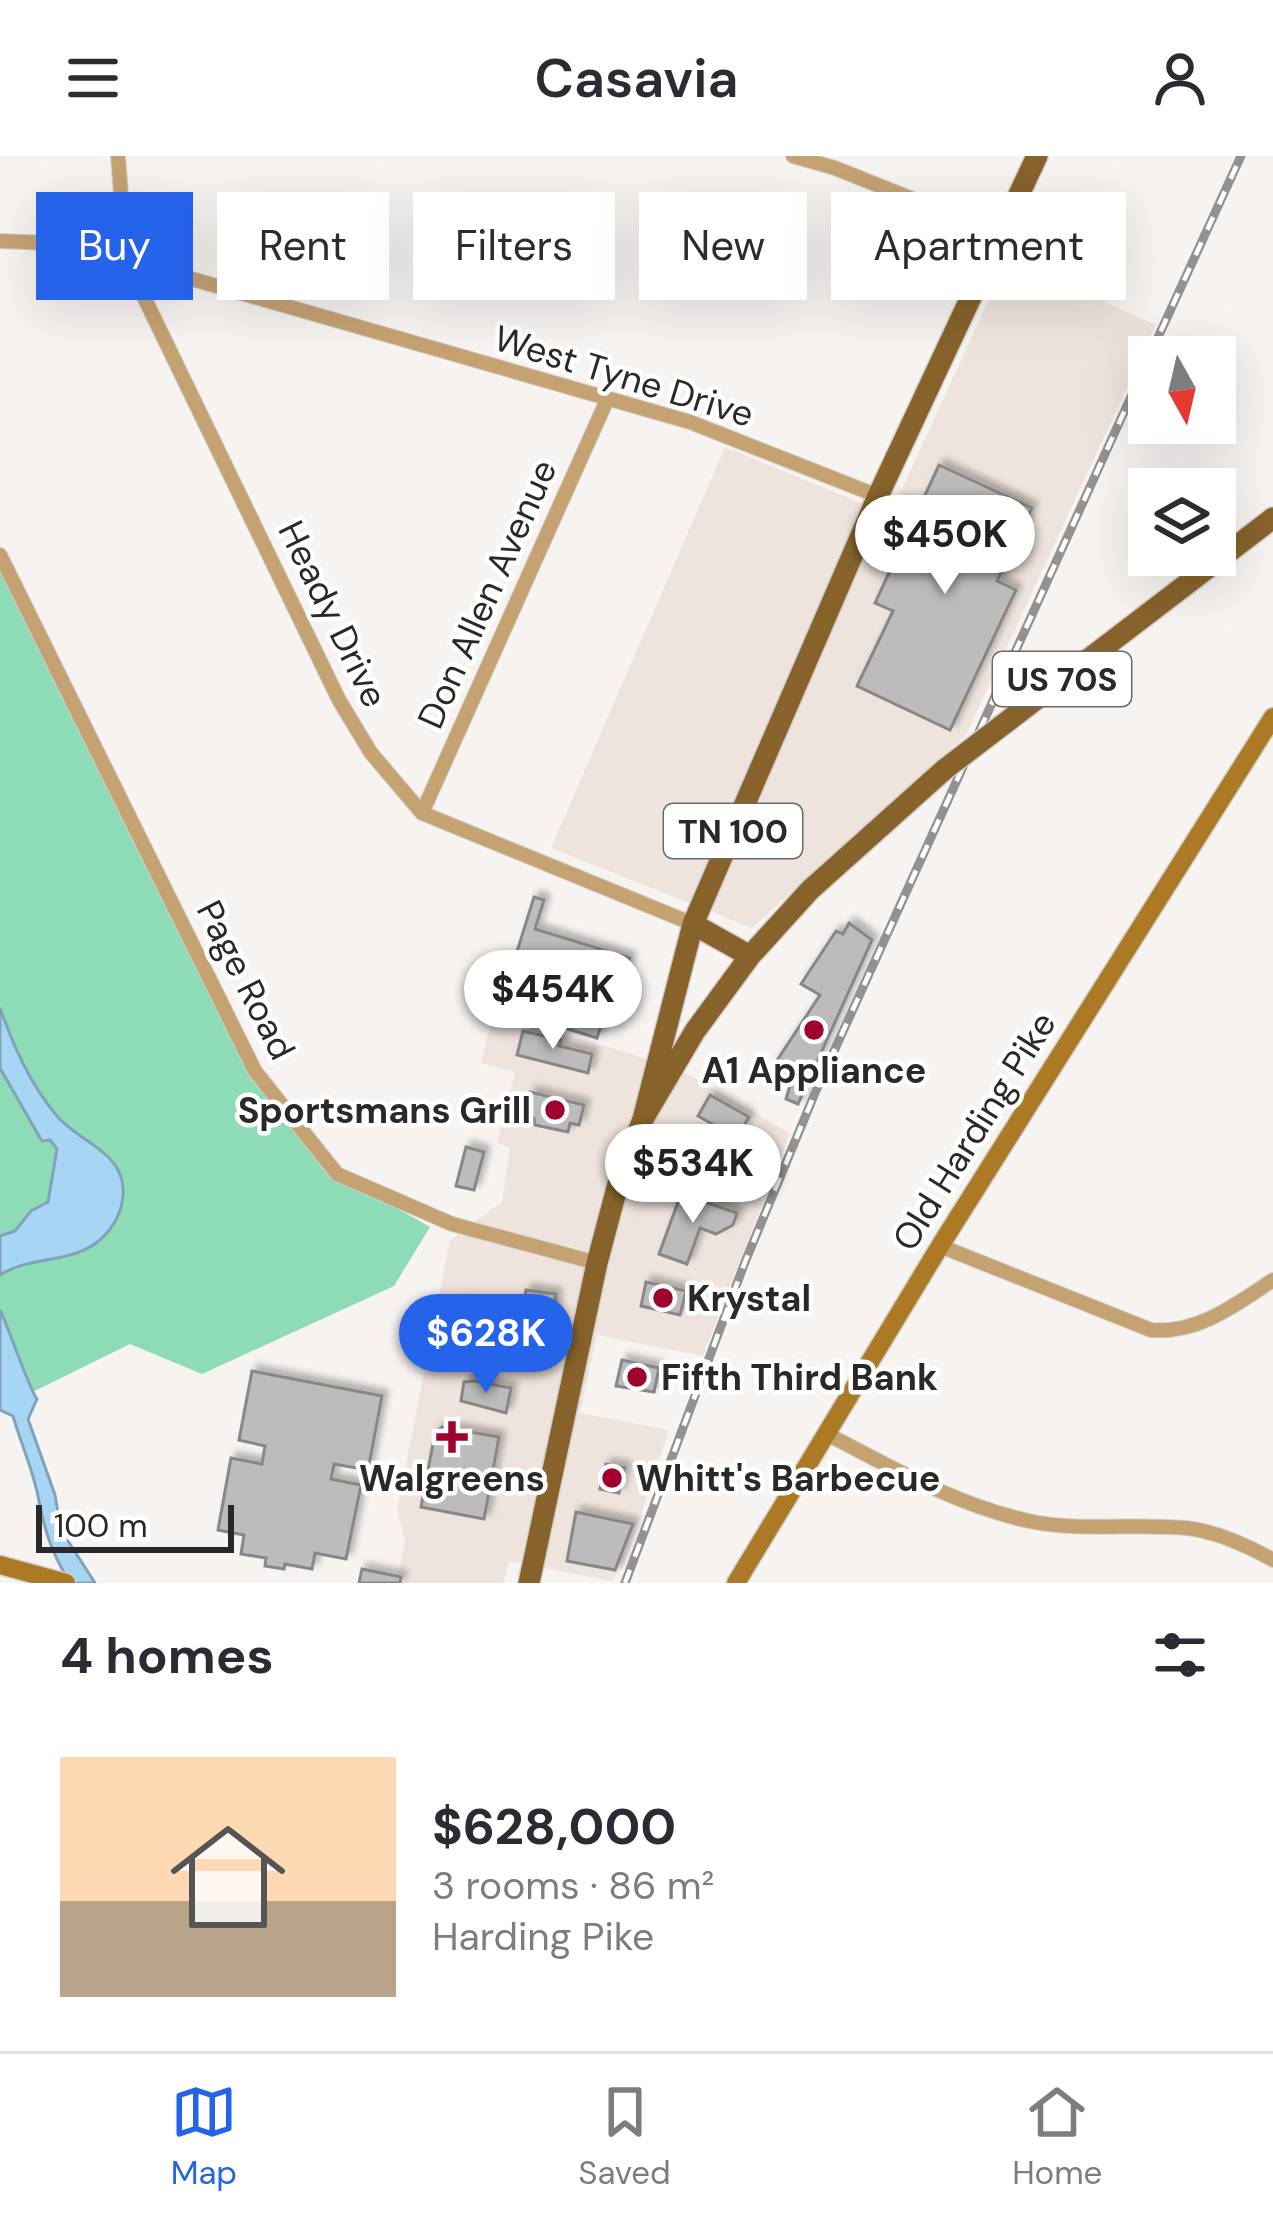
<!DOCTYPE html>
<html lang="en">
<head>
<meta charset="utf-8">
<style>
	:root { --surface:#fff; --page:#f7f7f7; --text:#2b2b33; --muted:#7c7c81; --line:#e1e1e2; --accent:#2563eb }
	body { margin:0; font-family:"DM Sans",sans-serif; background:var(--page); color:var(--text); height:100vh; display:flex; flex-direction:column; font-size:45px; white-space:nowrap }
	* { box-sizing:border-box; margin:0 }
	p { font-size:39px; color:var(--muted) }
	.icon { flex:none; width:66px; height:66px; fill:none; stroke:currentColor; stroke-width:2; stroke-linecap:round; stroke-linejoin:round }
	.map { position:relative; height:1427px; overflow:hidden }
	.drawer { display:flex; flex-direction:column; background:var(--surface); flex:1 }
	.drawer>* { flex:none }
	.banner { position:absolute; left:36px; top:36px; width:1203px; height:108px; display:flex; gap:24px }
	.needle { width:78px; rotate:172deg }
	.controls { position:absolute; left:1128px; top:180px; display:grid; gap:24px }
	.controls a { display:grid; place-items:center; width:108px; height:108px; border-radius:0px; background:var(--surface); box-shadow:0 12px 48px #0002; font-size:60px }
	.scale { position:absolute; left:36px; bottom:30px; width:198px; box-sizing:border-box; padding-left:12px; border:6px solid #2a2928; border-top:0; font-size:33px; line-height:42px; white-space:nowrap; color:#2a2928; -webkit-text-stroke:9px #fff; paint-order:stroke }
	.price { position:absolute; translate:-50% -102px; padding:0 27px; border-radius:42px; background:#fff; color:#222; font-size:39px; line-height:78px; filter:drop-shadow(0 3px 6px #0008) }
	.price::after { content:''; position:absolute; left:50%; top:72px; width:36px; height:27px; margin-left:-18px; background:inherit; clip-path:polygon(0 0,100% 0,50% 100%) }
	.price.active { background:var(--accent); color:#fff }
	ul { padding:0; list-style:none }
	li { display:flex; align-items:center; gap:36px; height:300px; padding:0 60px }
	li+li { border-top:3px solid var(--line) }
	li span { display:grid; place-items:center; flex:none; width:336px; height:240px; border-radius:0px; color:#555 }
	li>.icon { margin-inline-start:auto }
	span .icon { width:144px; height:144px; fill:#fffc; stroke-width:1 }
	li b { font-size:51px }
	h2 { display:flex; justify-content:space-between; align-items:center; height:144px; padding:0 60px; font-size:51px }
	.tag { padding:0 42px; border-radius:0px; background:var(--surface); box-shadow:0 12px 48px #0002; font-size:42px; line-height:108px }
	.tag.active { background:var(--accent); color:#fff }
	header { display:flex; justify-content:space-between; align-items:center; height:156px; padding:0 60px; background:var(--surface); font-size:54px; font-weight:600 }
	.menu { display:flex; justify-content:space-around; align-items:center; height:168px; border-top:3px solid var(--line); background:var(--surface); font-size:33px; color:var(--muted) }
	.menu a { display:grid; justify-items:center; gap:6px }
	.menu .active { color:var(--accent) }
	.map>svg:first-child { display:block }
</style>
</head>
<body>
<header><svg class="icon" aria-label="menu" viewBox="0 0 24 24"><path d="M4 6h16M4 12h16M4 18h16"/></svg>Casavia<svg class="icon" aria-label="person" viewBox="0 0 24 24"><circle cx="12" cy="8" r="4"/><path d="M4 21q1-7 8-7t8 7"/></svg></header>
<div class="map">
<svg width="1273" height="1427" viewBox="0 0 1273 1427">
	<defs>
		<filter id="shadow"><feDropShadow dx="5.5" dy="-5.5" stdDeviation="3" flood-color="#0004"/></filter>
	</defs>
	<rect width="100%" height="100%" fill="#f7f3f1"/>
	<path fill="#efe4dd" d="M 1008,102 L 1156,169 L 966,579 L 752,772 L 551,692 L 725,291 L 890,359 Z
		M 493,859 L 629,897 L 689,919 L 790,977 L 703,1200 L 597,1179 L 580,1257 L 669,1274 L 624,1410 L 611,1425 L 509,1405 L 503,1427 L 397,1427 L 405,1384 L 397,1354 L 450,1084 L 502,1046 L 510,992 L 497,987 L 515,916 L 481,907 Z"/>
	<path fill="#8edbb8" d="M 0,399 L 256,915 L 337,1018 L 430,1071 L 394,1130 L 202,1218 L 130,1188 L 0,1252 Z"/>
	<path fill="#a7d6f5" stroke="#82a2b8" stroke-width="3" d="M 0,852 C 14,891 29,926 56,959 C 70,976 90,984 106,999 C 135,1025 124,1066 96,1087 C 67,1108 29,1100 0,1119 L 0,1080 L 15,1075 L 31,1055 L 48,1046 L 57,993 L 50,984 L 42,985 L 39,980 L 0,912 Z
		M 0,1154 C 10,1175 29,1233 37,1243 L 28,1263 L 55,1339 L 61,1374 L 95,1427 L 70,1427 C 53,1399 45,1377 39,1345 C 34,1316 21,1288 13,1260 L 0,1254 Z"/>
	<path fill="#bebbbd" stroke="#898688" stroke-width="3" filter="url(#shadow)" d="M 939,309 L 1032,352 L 997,425 L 1016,434 L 950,574 L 857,530 L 893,455 L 875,447 Z
		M 534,741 L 544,744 L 535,773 L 630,802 L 611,862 L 604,860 L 597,882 L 520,858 L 531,824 L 510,818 Z
		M 849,767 L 872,784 L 798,948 L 786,943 L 792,923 L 774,909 L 820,839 L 801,828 L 836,775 L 843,778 Z
		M 523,875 L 561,884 L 559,890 L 592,898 L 588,917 L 517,899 Z
		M 530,936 L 584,949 L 579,969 L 570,967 L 568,976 L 535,969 L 534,962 L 528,959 Z
		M 710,939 L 749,961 L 737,982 L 698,960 Z
		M 466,991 L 484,996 L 474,1034 L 456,1030 Z
		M 697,1009 L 722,1021 L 712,1041 L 687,1028 Z
		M 681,1038 L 737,1057 L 733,1069 L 716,1078 L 700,1072 L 687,1108 L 659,1098 Z
		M 646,1126 L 686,1135 L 680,1159 L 641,1150 Z
		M 526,1134 L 556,1138 L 552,1164 L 522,1159 Z
		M 456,1149 L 481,1154 L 475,1187 L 450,1182 Z
		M 509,1154 L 532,1184 L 518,1195 L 495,1164 Z
		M 622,1204 L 659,1212 L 654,1236 L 616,1230 Z
		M 252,1215 L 382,1240 L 368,1314 L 334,1308 L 331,1323 L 361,1329 L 346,1403 L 315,1397 L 312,1413 L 285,1408 L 284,1413 L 265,1410 L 266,1402 L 241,1398 L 244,1379 L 218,1374 L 231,1302 L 262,1308 L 265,1290 L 239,1284 Z
		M 474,1225 L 511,1232 L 506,1257 L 461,1245 L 464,1226 Z
		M 442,1271 L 499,1281 L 484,1363 L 421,1351 L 435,1277 Z
		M 606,1308 L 625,1312 L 619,1337 L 600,1333 Z
		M 576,1356 L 633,1368 L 615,1414 L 567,1405 Z
		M 362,1413 L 401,1421 L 400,1427 L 359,1427 Z"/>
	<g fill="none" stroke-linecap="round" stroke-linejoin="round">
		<g stroke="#d2cfcd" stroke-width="16">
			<path id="street" d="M 118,0 L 126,104 L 339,544 L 371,597 L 422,657 L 693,768
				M 793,0 L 835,12 L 1000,78
				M 0,85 L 49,87 L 126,104 L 690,266 L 878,340
				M 0,399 L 255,915 L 337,1018 L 452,1068 L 597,1107
				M 422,657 L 607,244
				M 940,1090 L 1151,1174 C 1198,1178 1235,1149 1273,1124
				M 825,1277 C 891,1311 955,1349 1029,1365 C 1080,1376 1134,1367 1186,1372 C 1215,1375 1248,1390 1273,1404"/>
		</g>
		<g stroke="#d2cfcd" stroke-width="21">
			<path id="secondary" d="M 0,1409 L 66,1427
				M 736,1427 L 940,1090 L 1273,561"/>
		</g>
		<g stroke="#d2cfcd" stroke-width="24">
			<path id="primary" d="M 1179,434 L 1273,362
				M 693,768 L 750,800
				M 643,963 L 693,768 L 878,340 L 1037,0
				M 529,1427 L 597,1107 L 619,1024 L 643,963 L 695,875 L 750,800 L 810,734 L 945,613"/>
		</g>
		<use href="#street" stroke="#c5a272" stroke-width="14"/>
		<use href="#secondary" stroke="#ac7924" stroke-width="18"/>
		<use href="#primary" stroke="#87632b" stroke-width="21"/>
		<g stroke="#949290" stroke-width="9">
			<path id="rail" d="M 1149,201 L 1241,0
				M 625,1427 L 745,1106 L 815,937 L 1149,201"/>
		</g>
		<use href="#rail" stroke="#fff" stroke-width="4.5" stroke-dasharray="14" stroke-linecap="butt"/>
		<g stroke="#d2cfcd" stroke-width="24" stroke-linecap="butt">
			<path id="primary-bridge" d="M 945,613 L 1179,434"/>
		</g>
		<use href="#primary-bridge" stroke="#87632b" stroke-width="21"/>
	</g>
	<g fill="#a1012e" stroke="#fff" stroke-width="4.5">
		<circle cx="814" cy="874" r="12"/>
		<circle cx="555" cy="954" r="12"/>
		<circle cx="663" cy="1142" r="12"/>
		<circle cx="637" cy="1221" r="12"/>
		<path d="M446 1263h12v12h12v12h-12v12h-12v-12h-12v-12h12z"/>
		<circle cx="612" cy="1322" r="12"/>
	</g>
	<g text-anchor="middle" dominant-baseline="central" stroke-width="9" stroke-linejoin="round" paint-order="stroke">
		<g fill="#fff" stroke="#6a6968" stroke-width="3">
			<rect x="993" y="496" width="138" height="54" rx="9"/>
			<rect x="664" y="648" width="138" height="54" rx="9"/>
		</g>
		<g font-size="33" font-weight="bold" fill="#2a2928">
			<text x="1062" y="523">US 70S</text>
			<text x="733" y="675">TN 100</text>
		</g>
		<g font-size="36" fill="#2a2928" stroke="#fff">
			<text transform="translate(624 220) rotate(17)">West Tyne Drive</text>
			<text transform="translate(487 438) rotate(-66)">Don Allen Avenue</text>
			<text transform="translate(333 458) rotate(64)">Heady Drive</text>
			<text transform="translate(246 824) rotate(63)">Page Road</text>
			<text transform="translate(974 975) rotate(-58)">Old Harding Pike</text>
		</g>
		<g font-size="36" font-weight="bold" fill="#2a2928" stroke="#fff" text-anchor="start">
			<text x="814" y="914" text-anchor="middle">A1 Appliance</text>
			<text x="531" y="954" text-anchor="end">Sportsmans Grill</text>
			<text x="687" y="1142">Krystal</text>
			<text x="661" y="1221">Fifth Third Bank</text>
			<text x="452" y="1322" text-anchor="middle">Walgreens</text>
			<text x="636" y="1322">Whitt's Barbecue</text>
		</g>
	</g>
</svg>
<div class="controls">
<a><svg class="needle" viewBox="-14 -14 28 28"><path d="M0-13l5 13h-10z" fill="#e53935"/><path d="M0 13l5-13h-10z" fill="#7c7c81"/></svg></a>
<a><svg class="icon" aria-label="layers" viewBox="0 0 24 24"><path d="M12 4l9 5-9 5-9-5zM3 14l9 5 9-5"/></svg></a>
</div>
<div class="scale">100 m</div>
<b class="price" style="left:945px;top:441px">$450K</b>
<b class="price" style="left:553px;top:896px">$454K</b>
<b class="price" style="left:693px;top:1070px">$534K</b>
<b class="price active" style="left:486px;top:1240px">$628K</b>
<div class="banner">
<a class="tag active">Buy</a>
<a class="tag">Rent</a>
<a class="tag">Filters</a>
<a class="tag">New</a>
<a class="tag">Apartment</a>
</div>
</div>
<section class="drawer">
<h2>4 homes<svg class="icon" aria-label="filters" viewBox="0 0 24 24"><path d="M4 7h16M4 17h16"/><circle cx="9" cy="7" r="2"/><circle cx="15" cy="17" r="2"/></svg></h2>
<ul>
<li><span style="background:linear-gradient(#ffd9b3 60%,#b9a48a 0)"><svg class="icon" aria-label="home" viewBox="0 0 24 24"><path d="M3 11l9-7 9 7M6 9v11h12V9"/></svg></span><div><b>$628,000</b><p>3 rooms · 86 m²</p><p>Harding Pike</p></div></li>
</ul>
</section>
<nav class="menu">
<a class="active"><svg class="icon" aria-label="map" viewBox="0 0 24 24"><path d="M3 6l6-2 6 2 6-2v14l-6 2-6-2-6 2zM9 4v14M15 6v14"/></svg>Map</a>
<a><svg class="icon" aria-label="saved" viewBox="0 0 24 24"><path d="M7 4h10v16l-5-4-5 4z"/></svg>Saved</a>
<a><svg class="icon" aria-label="home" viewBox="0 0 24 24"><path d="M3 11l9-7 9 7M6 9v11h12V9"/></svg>Home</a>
</nav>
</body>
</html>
